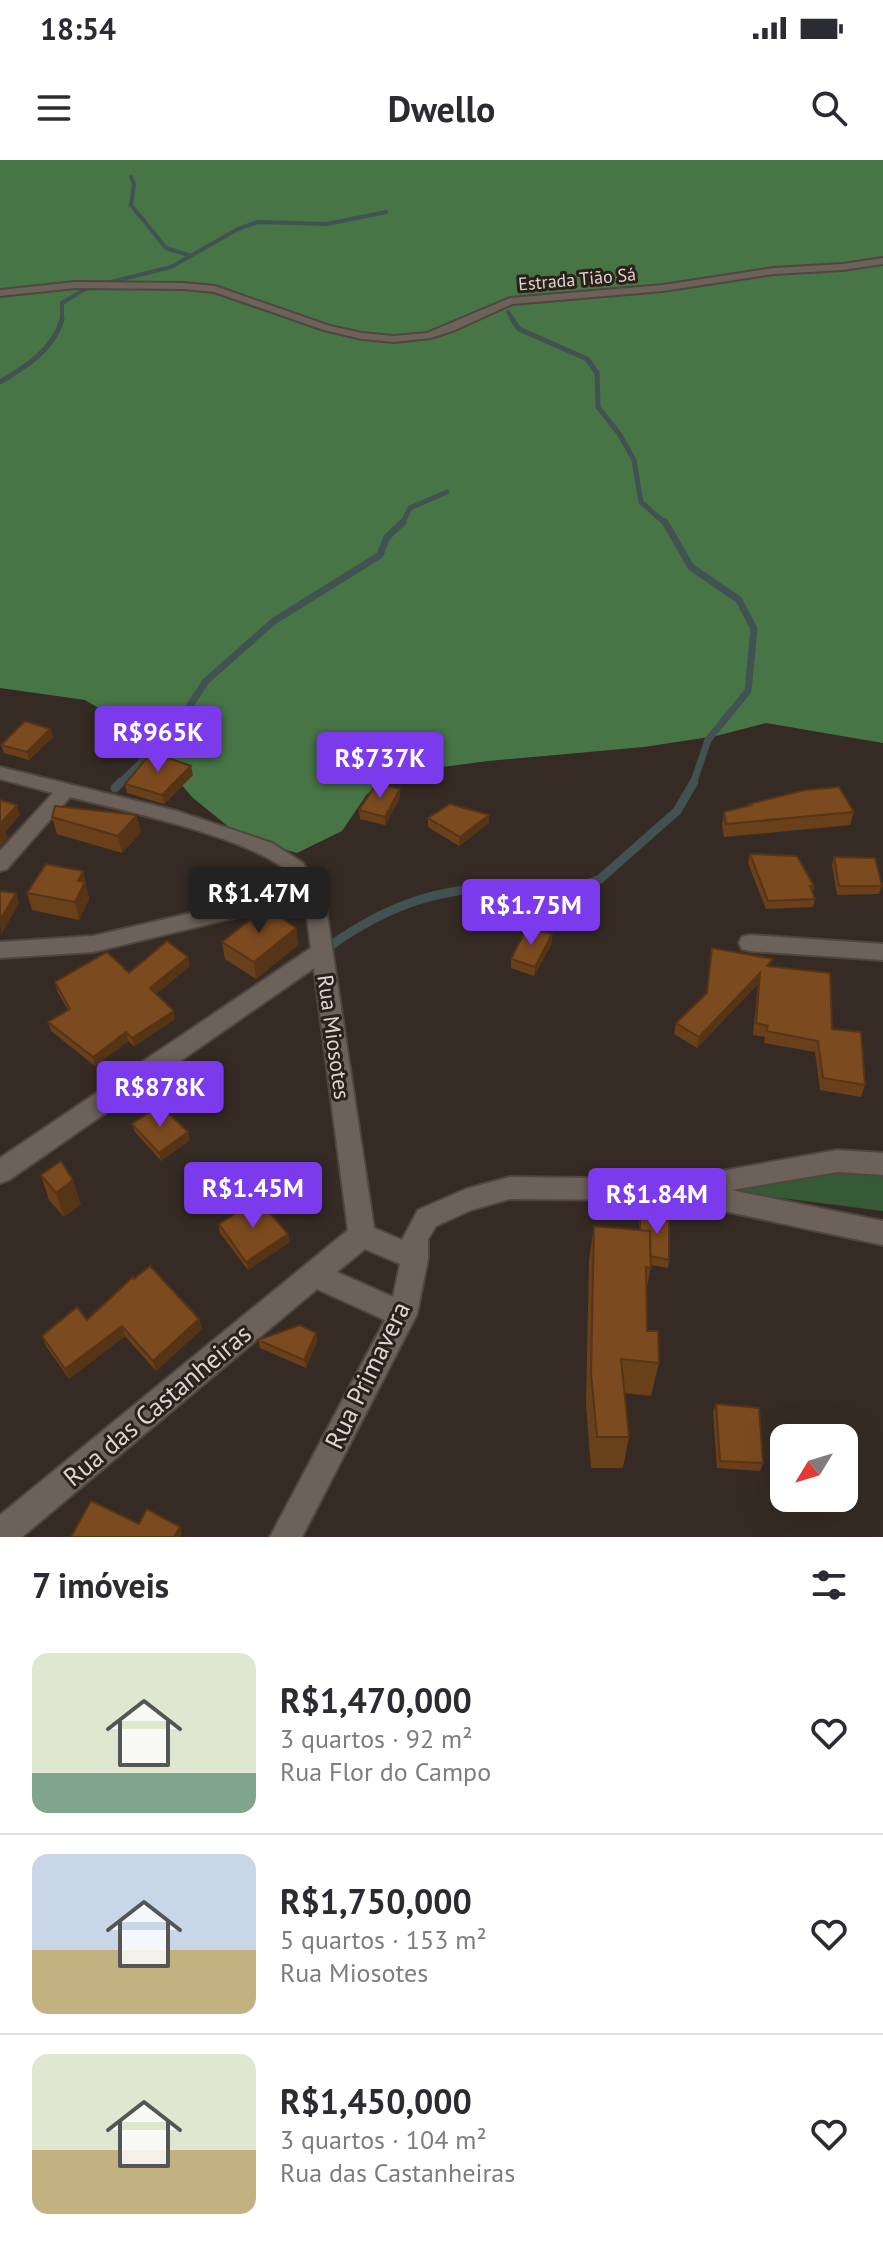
<!DOCTYPE html>
<html lang="pt">
<head>
<meta charset="utf-8">
<style>
	:root { --surface:#fff; --page:#f7f7f7; --text:#2b2b33; --muted:#7c7c81; --line:#e1e1e2; --accent:#7c3aed }
	body { margin:0; font-family:"PT Sans",sans-serif; background:var(--page); color:var(--text); height:100vh; display:flex; flex-direction:column; font-size:30px; white-space:nowrap }
	* { box-sizing:border-box; margin:0 }
	p { font-size:26px; color:var(--muted) }
	.icon { flex:none; width:44px; height:44px; fill:none; stroke:currentColor; stroke-width:2; stroke-linecap:round; stroke-linejoin:round }
	.map { position:relative; height:1377px; overflow:hidden }
	.sheet { display:flex; flex-direction:column; background:var(--surface); flex:1 }
	.sheet>* { flex:none }
	.needle { width:52px; rotate:232deg }
	.fabs { position:absolute; left:770px; top:1264px; display:grid; gap:16px }
	.fabs a { display:grid; place-items:center; width:88px; height:88px; border-radius:16px; background:var(--surface); box-shadow:0 8px 32px #0002; font-size:40px }
	.price { position:absolute; translate:-50% -68px; padding:0 18px; border-radius:8px; background:var(--accent); color:#fff; font-size:26px; line-height:52px; filter:drop-shadow(0 2px 4px #0008) }
	.price::after { content:''; position:absolute; left:50%; top:48px; width:24px; height:18px; margin-left:-12px; background:inherit; clip-path:polygon(0 0,100% 0,50% 100%) }
	.price.current { background:#222; color:#fff }
	ul { padding:0; list-style:none }
	li { display:flex; align-items:center; gap:24px; height:200px; padding:0 32px }
	li+li { border-top:2px solid var(--line) }
	li span { display:grid; place-items:center; flex:none; width:224px; height:160px; border-radius:16px; color:#555 }
	li>.icon { margin-inline-start:auto }
	span .icon { width:96px; height:96px; fill:#fffc; stroke-width:1 }
	li b { font-size:34px }
	h2 { display:flex; justify-content:space-between; align-items:center; height:96px; padding:0 32px; font-size:34px }
	.status { display:flex; justify-content:space-between; align-items:center; height:56px; padding:0 40px; background:var(--surface); direction:ltr }
	.status svg { height:22px; fill:currentColor }
	header { display:flex; justify-content:space-between; align-items:center; height:104px; padding:0 32px; background:var(--surface); font-size:36px; font-weight:800 }
	.map>svg:first-child { display:block }
</style>
</head>
<body>
<div class="status"><b>18:54</b><svg viewBox="0 0 49 12"><path d="M0 12V9h3v3zM5 12V6h3v6zM10 12V3h3v9zM15 12V0h3v12zM26 1h20v11H26zM47 4h2v5h-2z"/></svg></div>
<header><svg class="icon" aria-label="menu" viewBox="0 0 24 24"><path d="M4 6h16M4 12h16M4 18h16"/></svg>Dwello<svg class="icon" aria-label="search" viewBox="0 0 24 24"><circle cx="10" cy="10" r="6"/><path d="M15 15l6 6"/></svg></header>
<div class="map">
<svg width="883" height="1377" viewBox="0 0 883 1377">
	<rect width="100%" height="100%" fill="#352b24"/>
	<path fill="#365a34" d="M 847,1011 L 883,1015 L 883,1051 L 728,1031 Z"/>
	<path fill="#487546" d="M 0,0 L 883,0 L 883,583 L 766,563 L 716,576 L 644,587 L 488,601 L 396,613 L 367,634 L 342,671 L 297,693 L 240,676 L 193,638 L 131,567 L 85,540 L 0,528 Z"/>
	<g fill="none" stroke-linecap="round" stroke-linejoin="round">
		<path stroke="#425151" stroke-width="4" d="M 131,17 L 134,24 L 131,45 L 166,88 L 191,96
			M 508,152 L 514,161
			M 62,161 L 62,143 L 87,128 L 171,107 L 238,69 L 258,62 L 327,64 L 386,52"/>
		<path stroke="#425151" stroke-width="5" d="M 512,159 L 519,169 L 587,199 L 597,213 L 598,247 L 620,275 L 634,300 L 641,342 L 666,364
			M 0,222 C 26,207 54,189 62,159
			M 402,364 L 410,348 L 447,332"/>
		<path stroke="#425151" stroke-width="7" d="M 665,362 L 691,407 L 739,440 L 754,469 L 748,531 L 708,580 L 693,624
			M 119,624 L 174,570 L 206,521 L 274,461 L 380,395 L 387,377 L 403,362"/>
		<path stroke="#425151" stroke-width="9" d="M 115,628 L 121,622
			M 330,786 C 392,742 439,729 515,725 C 544,724 572,732 600,719 L 677,651 L 694,622"/>
		<g stroke="#4f4640" stroke-width="4">
			<path id="lane" d="M 883,98 L 883,104 L 843,110 L 774,114 L 663,131 L 512,144 L 455,170 L 431,178 L 394,182 L 362,179 L 324,170 L 214,132 L 184,129 L 75,128 L 0,136 L 0,130 L 75,122 L 184,123 L 215,126 L 330,166 L 362,173 L 394,176 L 427,173 L 510,138 L 663,125 L 774,108 L 843,104 Z"/>
		</g>
		<g stroke="#4f4640" stroke-width="4">
			<path id="street" d="M 0,607 L 177,651 L 272,683 L 303,703 L 325,741 L 374,1068 L 402,1080 L 418,1050 L 466,1029 L 510,1017 L 677,1019 L 837,990 L 883,993 L 883,1015 L 837,1012 L 731,1030 L 883,1061 L 883,1085 L 672,1040 L 510,1039 L 471,1050 L 436,1066 L 428,1079 L 428,1098 L 417,1154 L 302,1377 L 270,1377 L 385,1160 L 317,1129 L 22,1377 L 0,1377 L 0,1355 L 348,1070 L 314,808 L 9,1020 L 0,1023 L 0,998 L 311,788 L 305,741 L 93,792 L 0,798 L 0,782 L 93,776 L 297,728 C 294,723 292,716 288,712 C 252,678 122,650 70,637 L 7,709 L 0,711 L 0,691 L 53,633 L 0,619 ZM 365,1089 L 400,1104 L 393,1137 L 337,1112 Z
				M 750,775 L 883,784 L 883,800 L 750,791 L 742,789 L 739,783 L 742,777 Z"/>
		</g>
		<use href="#lane" fill="#6d6259" fill-rule="evenodd"/>
		<use href="#street" fill="#6d6259" fill-rule="evenodd"/>
	</g>
	<path fill="#6a401b" d="M 50,569 L 53,577 L 29,600 L 4,593 L 1,585 Z
		M 193,615 L 164,644 L 127,633 L 125,624 Z
		M 400,638 L 385,665 L 360,659 L 359,650 Z
		M 749,644 L 854,652 L 850,665 L 724,677 L 722,665 L 724,652 L 748,646 Z
		M 489,655 L 489,663 L 459,686 L 428,667 L 428,658 Z
		M 52,657 L 141,672 L 122,693 L 57,674 Z
		M 750,694 L 814,726 L 813,732 L 815,739 L 813,747 L 766,749 L 748,703 Z
		M 834,697 L 882,726 L 879,734 L 837,735 L 832,705 Z
		M 83,711 L 89,739 L 79,760 L 32,750 L 27,733 Z
		M 296,768 L 298,785 L 256,819 L 225,799 L 222,782 Z
		M 552,774 L 552,783 L 534,816 L 511,808 L 511,799 Z
		M 712,788 L 771,807 L 832,869 L 865,925 L 861,937 L 820,930 L 815,892 L 764,883 L 765,877 L 753,875 L 758,824 L 697,888 L 674,874 L 676,863 L 706,834 Z
		M 190,806 L 156,834 L 175,859 L 134,886 L 128,881 L 95,906 L 51,871 L 48,862 L 68,850 L 57,831 L 55,822 Z
		M 132,964 L 190,980 L 161,1001 L 135,972 Z
		M 41,1015 L 81,1044 L 64,1057 L 49,1040 Z
		M 640,1057 L 669,1100 L 668,1108 L 651,1105 L 647,1127 L 647,1171 L 659,1203 L 651,1236 L 624,1233 L 629,1277 L 623,1308 L 591,1308 L 586,1245 L 589,1100 L 594,1066 L 639,1070 Z
		M 219,1064 L 290,1082 L 248,1110 L 220,1073 Z
		M 134,1119 L 202,1169 L 156,1211 L 125,1176 L 69,1219 L 46,1186 L 42,1176 L 87,1160 Z
		M 316,1173 L 317,1181 L 306,1208 L 260,1188 L 258,1180 Z
		M 716,1244 L 763,1303 L 760,1311 L 717,1308 L 713,1252 Z"/>
	<path fill="#563416" d="M 50,569 L 53,577 L 29,600 L 27,592 Z
		M 191,606 L 193,615 L 164,644 L 162,635 Z
		M 400,629 L 400,638 L 385,665 L 385,657 Z
		M 17,645 L 20,655 L 6,671 L 8,678 L 0,687 L 0,664 Z
		M 137,655 L 141,672 L 122,693 L 118,676 Z
		M 489,655 L 489,663 L 459,686 L 460,677 Z
		M 83,711 L 89,739 L 79,760 L 75,742 L 78,721 Z
		M 16,733 L 19,743 L 1,775 L 0,760 Z
		M 296,768 L 298,785 L 256,819 L 254,802 Z
		M 552,774 L 552,783 L 534,816 L 535,807 Z
		M 188,797 L 190,806 L 152,837 L 150,828 Z
		M 760,813 L 758,824 L 697,888 L 699,877 Z
		M 174,851 L 175,859 L 134,886 L 132,878 Z
		M 126,872 L 128,881 L 95,906 L 93,897 Z
		M 188,972 L 190,980 L 161,1001 L 159,993 Z
		M 73,1020 L 81,1044 L 64,1057 L 56,1033 Z
		M 288,1074 L 290,1082 L 248,1110 L 246,1102 Z
		M 199,1159 L 202,1169 L 156,1211 L 153,1201 Z
		M 122,1166 L 125,1176 L 69,1219 L 65,1209 Z
		M 316,1173 L 317,1181 L 306,1208 L 304,1200 Z
		M 180,1367 L 182,1374 L 180,1377 L 174,1377 Z"/>
	<path fill="#7b4a1f" stroke="#563416" stroke-width="2" d="M 25,561 L 50,569 L 27,592 L 1,585 Z
		M 152,592 L 191,606 L 162,635 L 125,624 Z
		M 377,623 L 400,629 L 385,657 L 359,650 Z
		M 839,627 L 854,652 L 726,664 L 724,652 L 751,645 L 749,644 L 805,630 Z
		M 0,640 L 17,645 L 0,664 Z
		M 450,644 L 489,655 L 460,677 L 428,658 Z
		M 55,646 L 137,655 L 118,676 L 52,657 Z
		M 750,694 L 797,696 L 814,726 L 810,726 L 815,739 L 768,741 Z
		M 834,697 L 875,698 L 882,726 L 839,726 Z
		M 46,704 L 83,711 L 78,721 L 85,722 L 75,742 L 27,733 Z
		M 0,731 L 16,733 L 0,760 Z
		M 266,747 L 296,768 L 254,802 L 222,782 Z
		M 527,768 L 552,774 L 535,807 L 511,799 Z
		M 167,781 L 188,797 L 150,828 L 174,851 L 132,878 L 126,872 L 93,897 L 48,862 L 70,849 L 55,822 L 107,792 L 129,813 Z
		M 712,788 L 773,799 L 767,806 L 830,813 L 832,869 L 861,872 L 865,925 L 823,918 L 818,881 L 766,871 L 768,866 L 756,863 L 760,813 L 699,877 L 676,863 L 707,833 Z
		M 160,945 L 188,972 L 159,993 L 132,964 Z
		M 61,1001 L 73,1020 L 56,1033 L 41,1015 Z
		M 258,1039 L 288,1074 L 246,1102 L 219,1064 Z
		M 640,1057 L 669,1060 L 669,1100 L 650,1096 L 650,1071 L 640,1070 Z
		M 594,1066 L 650,1071 L 651,1108 L 646,1107 L 647,1171 L 658,1171 L 659,1203 L 621,1199 L 629,1277 L 597,1277 L 591,1213 Z
		M 150,1106 L 199,1159 L 153,1201 L 122,1166 L 65,1209 L 42,1176 L 77,1147 L 87,1160 L 133,1117 L 134,1119 Z
		M 300,1165 L 316,1173 L 304,1200 L 258,1180 Z
		M 716,1244 L 759,1248 L 763,1303 L 720,1301 Z
		M 91,1341 L 139,1364 L 147,1349 L 180,1367 L 174,1377 L 71,1377 Z"/>
	<g text-anchor="middle" dominant-baseline="central" stroke-width="6" stroke-linejoin="round" paint-order="stroke">
		<g font-size="18" fill="#dcd5d0" stroke="#2b211a">
			<text transform="translate(577 119) rotate(-5)">Estrada Tião Sá</text>
		</g>
		<g font-size="22" fill="#dcd5d0" stroke="#2b211a">
			<text transform="translate(334 877) rotate(82)">Rua Miosotes</text>
		</g>
		<g font-size="26" fill="#dcd5d0" stroke="#2b211a">
			<text transform="translate(367 1215) rotate(-64)">Rua Primavera</text>
			<text transform="translate(157 1245) rotate(-40)">Rua das Castanheiras</text>
		</g>
	</g>
</svg>
<div class="fabs">
<a><svg class="needle" viewBox="-14 -14 28 28"><path d="M0-13l5 13h-10z" fill="#e53935"/><path d="M0 13l5-13h-10z" fill="#7c7c81"/></svg></a>
</div>
<b class="price" style="left:158px;top:614px">R$965K</b>
<b class="price" style="left:380px;top:640px">R$737K</b>
<b class="price current" style="left:259px;top:775px">R$1.47M</b>
<b class="price" style="left:531px;top:787px">R$1.75M</b>
<b class="price" style="left:160px;top:969px">R$878K</b>
<b class="price" style="left:253px;top:1070px">R$1.45M</b>
<b class="price" style="left:657px;top:1076px">R$1.84M</b>
</div>
<section class="sheet">
<h2>7 imóveis<svg class="icon" aria-label="filters" viewBox="0 0 24 24"><path d="M4 7h16M4 17h16"/><circle cx="9" cy="7" r="2"/><circle cx="15" cy="17" r="2"/></svg></h2>
<ul>
<li><span style="background:linear-gradient(#dfe7d0 75%,#7fa58c 0)"><svg class="icon" aria-label="home" viewBox="0 0 24 24"><path d="M3 11l9-7 9 7M6 9v11h12V9"/></svg></span><div><b>R$1,470,000</b><p>3 quartos · 92 m²</p><p>Rua Flor do Campo</p></div><svg class="icon" aria-label="heart" viewBox="0 0 24 24"><path d="M12 20l-8-8c-3-5 5-10 8-4 3-6 11-1 8 4z"/></svg></li>
<li><span style="background:linear-gradient(#c9d6e8 60%,#c2b280 0)"><svg class="icon" aria-label="home" viewBox="0 0 24 24"><path d="M3 11l9-7 9 7M6 9v11h12V9"/></svg></span><div><b>R$1,750,000</b><p>5 quartos · 153 m²</p><p>Rua Miosotes</p></div><svg class="icon" aria-label="heart" viewBox="0 0 24 24"><path d="M12 20l-8-8c-3-5 5-10 8-4 3-6 11-1 8 4z"/></svg></li>
<li><span style="background:linear-gradient(#dfe7d0 60%,#c2b280 0)"><svg class="icon" aria-label="home" viewBox="0 0 24 24"><path d="M3 11l9-7 9 7M6 9v11h12V9"/></svg></span><div><b>R$1,450,000</b><p>3 quartos · 104 m²</p><p>Rua das Castanheiras</p></div><svg class="icon" aria-label="heart" viewBox="0 0 24 24"><path d="M12 20l-8-8c-3-5 5-10 8-4 3-6 11-1 8 4z"/></svg></li>
</ul>
</section>
</body>
</html>
